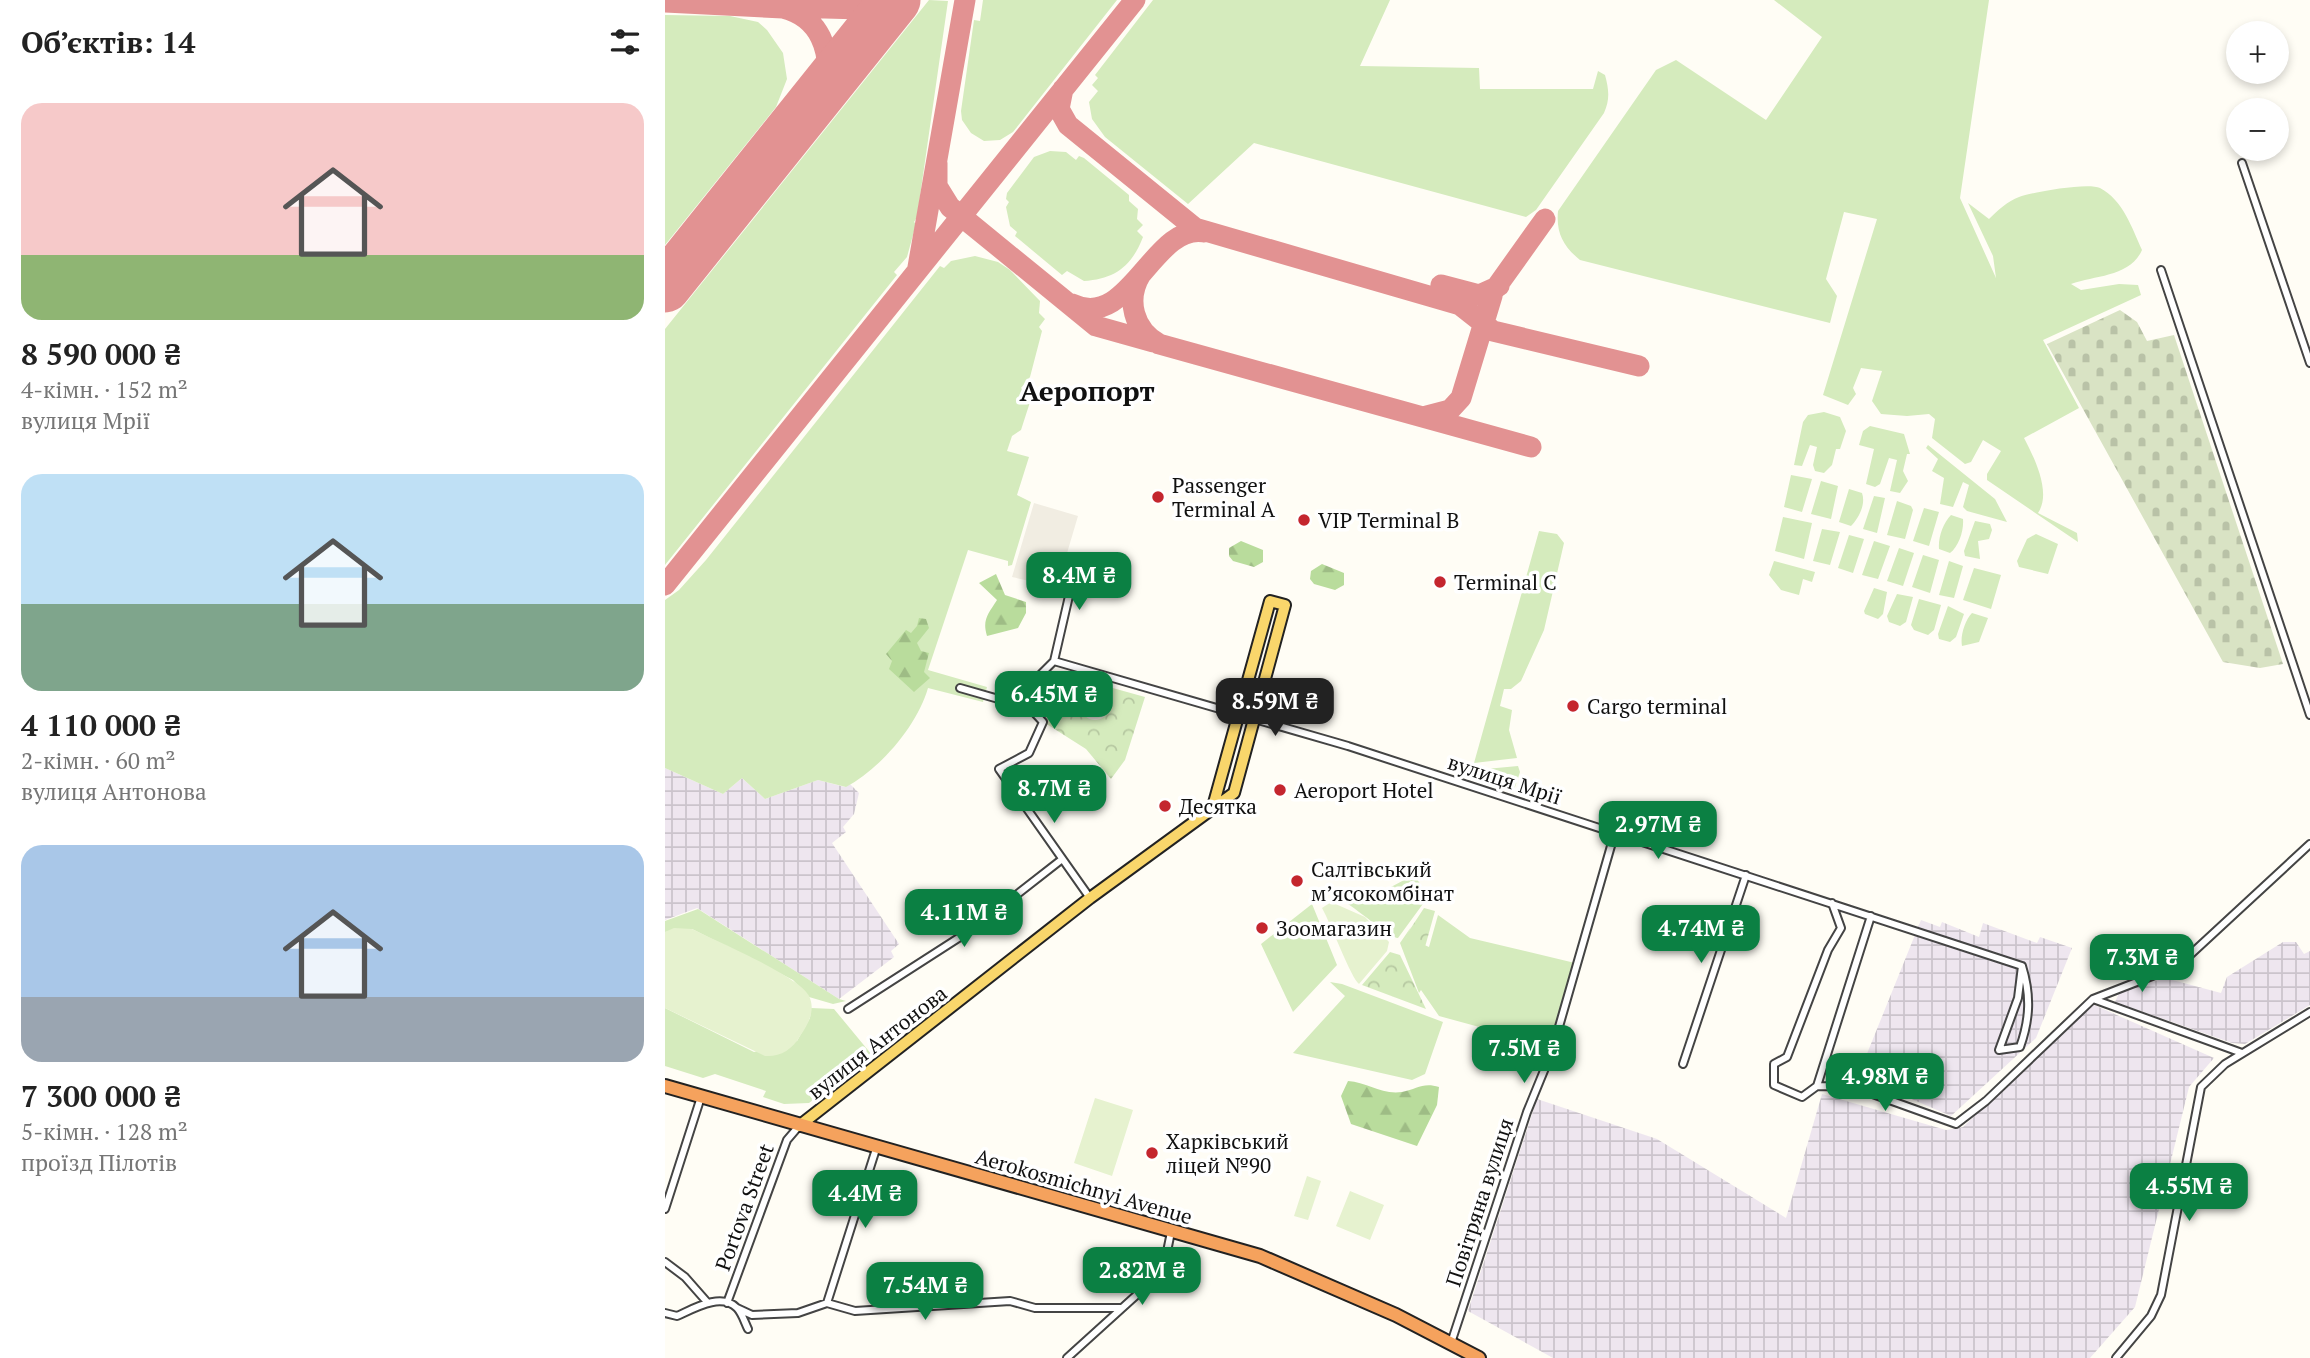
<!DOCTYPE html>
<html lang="uk">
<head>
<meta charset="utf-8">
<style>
	:root { --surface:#fff; --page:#f2f2f2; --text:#222; --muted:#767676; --accent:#0b8043 }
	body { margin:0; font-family:"PT Serif",serif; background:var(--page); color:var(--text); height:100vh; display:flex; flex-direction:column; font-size:26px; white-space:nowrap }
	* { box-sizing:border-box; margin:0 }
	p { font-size:23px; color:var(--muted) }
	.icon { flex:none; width:38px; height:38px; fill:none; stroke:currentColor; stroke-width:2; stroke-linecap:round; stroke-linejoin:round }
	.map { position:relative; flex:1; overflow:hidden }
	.panel { display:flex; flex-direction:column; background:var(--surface); width:665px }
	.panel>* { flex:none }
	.tools { position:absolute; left:1561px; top:21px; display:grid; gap:14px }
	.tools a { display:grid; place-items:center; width:63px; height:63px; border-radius:50%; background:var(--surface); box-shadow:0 4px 10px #0003; font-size:35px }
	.price { position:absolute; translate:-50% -60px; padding:0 16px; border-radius:14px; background:var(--accent); color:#fff; font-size:23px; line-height:46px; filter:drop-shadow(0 2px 4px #0008) }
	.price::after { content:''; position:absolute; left:50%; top:42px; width:21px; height:16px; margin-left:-10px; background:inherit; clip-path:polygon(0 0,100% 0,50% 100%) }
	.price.current { background:#222; color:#fff }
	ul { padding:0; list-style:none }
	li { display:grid; align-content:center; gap:14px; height:371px; padding:0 21px }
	li span { display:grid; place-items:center; height:217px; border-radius:21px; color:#555 }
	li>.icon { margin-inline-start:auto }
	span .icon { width:126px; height:126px; fill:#fffc; stroke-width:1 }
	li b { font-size:30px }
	h2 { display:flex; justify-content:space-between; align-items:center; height:84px; padding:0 21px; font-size:30px }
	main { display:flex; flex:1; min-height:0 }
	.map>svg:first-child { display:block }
</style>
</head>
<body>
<main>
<section class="panel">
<h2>Об’єктів: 14<svg class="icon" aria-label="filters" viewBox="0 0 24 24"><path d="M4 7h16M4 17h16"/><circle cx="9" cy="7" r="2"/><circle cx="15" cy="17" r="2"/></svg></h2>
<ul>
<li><span style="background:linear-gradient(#f6c9c9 70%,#8fb573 0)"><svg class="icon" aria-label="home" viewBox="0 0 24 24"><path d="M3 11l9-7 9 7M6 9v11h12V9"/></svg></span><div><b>8 590 000 ₴</b><p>4-кімн. · 152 m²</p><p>вулиця Мрії</p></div></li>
<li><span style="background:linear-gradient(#bfe0f5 60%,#7fa58c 0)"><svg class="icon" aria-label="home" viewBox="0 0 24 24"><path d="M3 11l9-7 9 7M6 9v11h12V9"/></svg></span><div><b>4 110 000 ₴</b><p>2-кімн. · 60 m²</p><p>вулиця Антонова</p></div></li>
<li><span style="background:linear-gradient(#a9c7e8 70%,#9aa5b1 0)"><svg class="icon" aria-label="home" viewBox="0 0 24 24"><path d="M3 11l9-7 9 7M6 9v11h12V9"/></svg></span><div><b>7 300 000 ₴</b><p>5-кімн. · 128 m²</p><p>проїзд Пілотів</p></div></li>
</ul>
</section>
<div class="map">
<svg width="1645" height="1358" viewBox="0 0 1645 1358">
	<defs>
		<pattern id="industrial-grid" width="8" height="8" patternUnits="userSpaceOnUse" patternTransform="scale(1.75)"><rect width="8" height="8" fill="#eee6ef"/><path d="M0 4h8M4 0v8" fill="none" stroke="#cbc4cc"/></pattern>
		<pattern id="forest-firs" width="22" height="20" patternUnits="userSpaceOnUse" patternTransform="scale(1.75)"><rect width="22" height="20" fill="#b9dc9c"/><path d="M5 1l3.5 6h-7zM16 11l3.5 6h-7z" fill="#9ebc85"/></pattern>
		<pattern id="cemetery-stones" width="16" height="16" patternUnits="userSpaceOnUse" patternTransform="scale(1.75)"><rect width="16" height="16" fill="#d9e3c4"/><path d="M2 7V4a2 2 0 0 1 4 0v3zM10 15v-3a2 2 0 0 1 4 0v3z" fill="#b9c2a7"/></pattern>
		<pattern id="park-crowns" width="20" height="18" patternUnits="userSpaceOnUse" patternTransform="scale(1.75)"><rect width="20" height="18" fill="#d5ebbd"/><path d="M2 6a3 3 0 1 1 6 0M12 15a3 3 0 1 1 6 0" fill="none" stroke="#b6c8a1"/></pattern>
	</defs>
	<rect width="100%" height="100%" fill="#fffdf5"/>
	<path fill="url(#industrial-grid)" d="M 0,768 L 58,794 L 77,778 L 100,799 L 153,780 L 180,787 L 185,784 L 194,793 L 189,814 L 178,827 L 181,832 L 167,843 L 234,944 L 226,951 L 229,957 L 174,999 L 32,908 L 0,920 Z
		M 1256,920 L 1275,927 L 1277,922 L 1314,937 L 1318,923 L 1372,943 L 1375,937 L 1407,948 L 1371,1038 L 1286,1116 L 1193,1076 Z
		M 1618,942 L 1631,942 L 1639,954 L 1645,951 L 1645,1005 L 1580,1044 L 1567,1043 L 1450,1002 L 1455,991 L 1500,978 L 1556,993 L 1562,977 Z
		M 1427,1004 L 1549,1058 L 1524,1087 L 1470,1307 L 1425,1358 L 888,1358 L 803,1311 L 872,1099 L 992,1139 L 1121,1218 L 1157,1094 L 1281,1130 L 1298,1127 Z"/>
	<path fill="#d5ebbd" d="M 264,0 L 283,1 L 252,217 L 249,222 L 251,224 L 242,257 L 229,272 L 232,275 L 0,565 L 0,329 Z
		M 318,0 L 452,0 L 348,132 L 335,140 L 319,141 L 306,133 L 297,120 L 296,111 L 309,20 L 315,21 Z
		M 488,0 L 725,0 L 695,66 L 814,68 L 815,89 L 928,89 L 933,71 L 940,75 C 944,90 945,99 939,113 L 871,210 L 861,217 L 589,143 L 523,204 L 440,137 L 427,119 L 424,102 L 433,91 L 427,85 L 433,78 L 430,75 Z
		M 1109,0 L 1324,0 L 1295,198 L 1331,278 L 1328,256 L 1303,203 L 1324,219 C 1332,211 1343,201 1354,197 C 1368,192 1423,182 1435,188 C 1458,200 1467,228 1477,250 C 1465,277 1431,275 1406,284 L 1416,290 L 1454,284 L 1473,285 L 1476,295 L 1378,340 L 1414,408 L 1359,438 C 1369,457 1387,493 1373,513 L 1412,533 L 1413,542 L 1322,480 L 1322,474 L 1336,451 L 1318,440 L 1306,462 L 1300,464 L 1267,438 L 1270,419 L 1264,414 L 1242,416 L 1216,414 L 1207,401 L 1217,371 L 1196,368 L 1188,388 L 1191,394 L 1183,405 L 1158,395 L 1212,219 L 1179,212 L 1161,279 L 1172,296 L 1165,323 L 915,260 C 898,246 891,233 893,211 L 991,70 L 1011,60 L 1101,120 L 1157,37 Z
		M 0,15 L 65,16 L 93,22 L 102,30 L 118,53 L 122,79 L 111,107 L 0,245 Z
		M 385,151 L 401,152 L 411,160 L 414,156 L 419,158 L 464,195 L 464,201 L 473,209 L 472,219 L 478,225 L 472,231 L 478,237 C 467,266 450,279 419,281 L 402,271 L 397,275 L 350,236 L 352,232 L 345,226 L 341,207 L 344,202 L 341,199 L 342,193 L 369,157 Z
		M 310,256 L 333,262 L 345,270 L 375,301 L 374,313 L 380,319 L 374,327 L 377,331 L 365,377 L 356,388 L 366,399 L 356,430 L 347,436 L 342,451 L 364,457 L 352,495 L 366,502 L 347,565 L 343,566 L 343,561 L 303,550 L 263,670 L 322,687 L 318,702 L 263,688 C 252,726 216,768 181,787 L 153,780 L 100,799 L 77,778 L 58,794 L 0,768 L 0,600 L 14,590 L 41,560 L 275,266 L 279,268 L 286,261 Z
		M 1159,412 L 1175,417 L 1181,431 L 1175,449 L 1171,449 L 1167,465 L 1159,473 L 1150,471 L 1148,465 L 1152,447 L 1145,445 L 1137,466 L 1129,465 L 1138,422 L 1143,415 Z
		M 1205,426 L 1239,434 L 1245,454 L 1242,454 L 1238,471 L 1243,481 L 1235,493 L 1225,491 L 1232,460 L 1224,458 L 1215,484 L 1210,487 L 1201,484 L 1209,449 L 1194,445 L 1198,431 Z
		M 1263,445 L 1330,499 L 1342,522 L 1302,511 L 1298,507 L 1304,485 L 1298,482 L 1288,507 L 1275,504 L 1279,478 L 1267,471 L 1273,459 L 1261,448 Z
		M 1126,475 L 1147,479 L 1137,512 L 1119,507 Z
		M 1156,481 L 1173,486 L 1166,519 L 1146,514 Z
		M 1184,489 L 1197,493 C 1201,504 1194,518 1186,526 L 1174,522 Z
		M 1209,496 L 1220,498 L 1212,533 L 1198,529 Z
		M 1232,501 L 1246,506 L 1248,510 L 1240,539 L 1222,535 Z
		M 1259,508 L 1274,512 L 1264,546 L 1248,541 Z
		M 1286,515 L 1298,519 C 1299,530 1294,546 1285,553 L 1274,549 C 1273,538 1278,523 1286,515 Z
		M 1118,517 L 1147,523 L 1139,559 L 1110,551 Z
		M 1310,521 L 1325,524 L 1327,530 L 1324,539 L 1313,541 L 1315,559 L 1300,556 L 1299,551 Z
		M 1157,529 L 1175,532 L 1165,565 L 1148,561 Z
		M 874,531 L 892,534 L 899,543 L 879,630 L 856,681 L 846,689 L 839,689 L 835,706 L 847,710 L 844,730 L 852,758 L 809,763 Z
		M 1371,534 L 1393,544 L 1383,574 L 1354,567 L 1352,561 L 1362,539 Z
		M 1184,535 L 1199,539 L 1188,573 L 1173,568 Z
		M 1209,541 L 1225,546 L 1213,579 L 1197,575 Z
		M 1234,548 L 1249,553 L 1238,586 L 1222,581 Z
		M 1258,555 L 1274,560 L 1265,593 L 1247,587 Z
		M 1109,561 L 1150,572 L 1147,582 L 1138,579 L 1134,595 L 1116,590 L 1104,575 Z
		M 1284,561 L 1298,566 L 1289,598 L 1274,595 Z
		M 1309,568 L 1336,575 L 1326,609 L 1298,600 Z
		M 1209,588 L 1222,592 L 1218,614 L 1213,619 L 1200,614 L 1199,611 Z
		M 1232,594 L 1248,597 L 1241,622 L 1235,626 L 1224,622 L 1222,616 Z
		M 1254,599 L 1276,605 L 1269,630 L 1263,635 L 1249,630 L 1246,625 Z
		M 1283,606 L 1299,614 L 1291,637 L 1285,642 L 1274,639 L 1273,634 Z
		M 1307,613 L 1323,618 L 1314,642 L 1297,646 C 1295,636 1300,620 1307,613 Z
		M 853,766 L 855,772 L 848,793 L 809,778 L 810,770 Z
		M 743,878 L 752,879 L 763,897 L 733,938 C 725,938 689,906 675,899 L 705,898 Z
		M 647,904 L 672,965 L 628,1012 L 596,944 Z
		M 33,909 L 174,999 L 181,1001 L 168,1004 L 144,997 L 128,980 L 27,929 L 0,932 L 0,921 Z
		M 773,915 L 805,938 L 910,963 L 884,1046 L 774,1016 L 756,990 L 754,993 L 735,943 L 746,927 L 741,937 L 764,947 Z
		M 665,982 L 677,984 L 778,1022 L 760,1074 L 747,1080 L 628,1053 L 680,996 Z
		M 0,1008 L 89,1052 L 132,1041 L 145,1018 L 146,1008 L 169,1009 L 207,1055 L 144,1103 L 119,1104 L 98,1097 L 101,1091 L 50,1074 L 38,1078 L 0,1066 Z"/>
	<path fill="url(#forest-firs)" d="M 576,541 L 598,550 L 598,562 L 589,567 L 568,561 L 564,556 L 564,548 Z
		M 657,564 L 679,573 L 679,585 L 670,590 L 649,584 L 645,579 L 646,571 Z
		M 331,574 L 340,595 L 361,602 L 361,613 L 353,628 L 322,636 C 317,620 323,614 332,600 L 314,583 Z
		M 254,618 L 261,619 L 264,628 L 252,643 L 256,651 L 264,653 L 259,672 L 265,678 L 249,692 L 224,669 L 227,661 L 221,654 L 241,630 L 246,633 L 252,626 Z
		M 683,1081 C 702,1082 716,1095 737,1092 C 752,1089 758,1082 774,1087 L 772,1105 L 752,1146 L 686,1124 L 676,1096 Z"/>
	<path fill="url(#cemetery-stones)" d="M 1455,310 L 1472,322 L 1482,341 L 1509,335 L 1618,664 L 1595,668 L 1558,662 L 1382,344 Z"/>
	<path fill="url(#park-crowns)" d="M 383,670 L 480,697 L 460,760 L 446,779 L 421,749 L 380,723 L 382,718 L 369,707 Z
		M 759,908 L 770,911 L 760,947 L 740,937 Z
		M 725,952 L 735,955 L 761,1009 L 697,985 Z"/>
	<path fill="#e6f2cf" d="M 666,902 L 700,917 L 724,942 L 722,951 L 694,984 C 686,978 666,924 657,908 Z
		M 9,928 L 27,929 C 51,941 134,976 144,996 C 151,1010 143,1025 135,1036 C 127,1050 115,1057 100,1056 L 0,1008 L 0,932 Z
		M 430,1098 L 468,1110 L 447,1176 L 409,1163 Z
		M 642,1176 L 656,1181 L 643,1220 L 629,1216 Z
		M 685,1191 L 719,1205 L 705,1240 L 671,1226 Z"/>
	<path fill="#f1ede2" d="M 369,503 L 413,516 L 392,587 L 347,577 Z
		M416 706a14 14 0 1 1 28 0a14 14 0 1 1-28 0Z"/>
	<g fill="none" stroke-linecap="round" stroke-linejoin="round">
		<path stroke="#e29292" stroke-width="21" d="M 0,2 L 118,8 C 155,17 167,51 161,86
			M 123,7 L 197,9 L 226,0
			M 398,89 L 394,109 L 403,125 L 530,228 L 795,305 L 828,331 L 974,366
			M 272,163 L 272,186 L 285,207 L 431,326 L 488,342
			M 253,267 L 300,0
			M 476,274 C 460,300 469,330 494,344 L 866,447
			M 776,285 L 814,295 L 834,286
			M 825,296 L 880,219
			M 407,304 C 464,332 488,223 539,232
			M 762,416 L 785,410 L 796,398 L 827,296
			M 0,585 L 470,0"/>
		<path stroke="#e29292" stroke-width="51" d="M 0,287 L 230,0"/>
		<g stroke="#444" stroke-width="10">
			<path id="street" d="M 1577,163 L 1645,363
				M 1496,270 L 1645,715
				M 413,557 L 389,661 L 376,674 L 365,708 L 378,722 L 364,753 L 334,769 L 425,898
				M 389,661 L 683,746 L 1357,966
				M 295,688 L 365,708
				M 1167,903 L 1176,928 L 1163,950 L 1122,1057 L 1109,1064 L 1109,1085 L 1137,1097 L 1152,1086 L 1206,916
				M 1357,966 C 1366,995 1365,1019 1355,1047 L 1334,1050 L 1353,998 Z
				M 1428,999 L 1577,1053
				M 183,1009 L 309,928 L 396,860
				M 1018,1064 L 1081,875
				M 1152,1086 L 1188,1087 L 1291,1124 L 1321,1101 L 1428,999 L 1513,966 L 1645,844
				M 0,1209 L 36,1097
				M 0,1262 L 20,1277 L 42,1302
				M 62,1303 L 122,1140 L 134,1126
				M 162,1303 L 211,1149
				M 72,1308 L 87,1315 L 133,1313 L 162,1303 L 190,1311 L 345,1301 L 370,1308 L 456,1308
				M 0,1313 L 12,1316 C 28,1309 56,1292 72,1308 C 77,1313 80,1323 83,1329
				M 786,1343 L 862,1112 L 887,1051 L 950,832
				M 402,1358 L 498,1271 L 506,1232
				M 1451,1358 L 1486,1316 L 1496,1295 L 1536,1087 L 1560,1064 L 1645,1012"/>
		</g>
		<g stroke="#222" stroke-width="14">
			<path id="primary" d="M 134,1126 L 425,898 L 569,793 L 620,605 L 605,601 L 547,810"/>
		</g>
		<g stroke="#222" stroke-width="16">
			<path id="highway" d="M 0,1086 L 595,1256 L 731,1315 L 814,1358"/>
		</g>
		<use href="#street" stroke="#fff" stroke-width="6"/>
		<use href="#primary" stroke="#f9d66b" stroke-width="10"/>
		<use href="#highway" stroke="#f5a25d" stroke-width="12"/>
	</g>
	<g fill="#c4262e" stroke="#fff" stroke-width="2.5">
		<circle cx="493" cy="497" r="7"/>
		<circle cx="639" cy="520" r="7"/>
		<circle cx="775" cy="582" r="7"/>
		<circle cx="908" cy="706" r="7"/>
		<circle cx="615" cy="790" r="7"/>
		<circle cx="500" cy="806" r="7"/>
		<circle cx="632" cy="881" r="7"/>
		<circle cx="597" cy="928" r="7"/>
		<circle cx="487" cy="1153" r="7"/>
	</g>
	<g text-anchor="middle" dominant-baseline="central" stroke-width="7" stroke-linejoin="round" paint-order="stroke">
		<g font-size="21" fill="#111" stroke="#fff" text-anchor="start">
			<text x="507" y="485">Passenger<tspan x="507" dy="24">Terminal A</tspan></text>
			<text x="653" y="520">VIP Terminal B</text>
			<text x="789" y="582">Terminal C</text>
			<text x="922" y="706">Cargo terminal</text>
			<text x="629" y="790">Aeroport Hotel</text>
			<text x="514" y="806">Десятка</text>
			<text x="646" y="869">Салтівський<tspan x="646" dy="24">мʼясокомбінат</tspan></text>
			<text x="611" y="928">Зоомагазин</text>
			<text x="501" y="1141">Харківський<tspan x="501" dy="24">ліцей №90</tspan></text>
		</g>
		<g font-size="21" fill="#111" stroke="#fff">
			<text transform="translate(840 779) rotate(18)">вулиця Мрії</text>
			<text transform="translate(212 1042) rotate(-38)">вулиця Антонова</text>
			<text transform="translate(419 1186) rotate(16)">Aerokosmichnyi Avenue</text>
			<text transform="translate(814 1202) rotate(-72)">Повітряна вулиця</text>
			<text transform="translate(79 1207) rotate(-70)">Portova Street</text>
		</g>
		<g font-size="28" font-weight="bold" fill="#111" stroke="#fff">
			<text x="422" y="390">Аеропорт</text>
		</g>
	</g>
</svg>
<div class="tools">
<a>+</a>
<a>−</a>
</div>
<b class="price" style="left:414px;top:612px">8.4M ₴</b>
<b class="price" style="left:389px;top:731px">6.45M ₴</b>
<b class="price current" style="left:610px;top:738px">8.59M ₴</b>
<b class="price" style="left:389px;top:825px">8.7M ₴</b>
<b class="price" style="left:993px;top:861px">2.97M ₴</b>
<b class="price" style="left:299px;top:949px">4.11M ₴</b>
<b class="price" style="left:1036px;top:965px">4.74M ₴</b>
<b class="price" style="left:1477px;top:994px">7.3M ₴</b>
<b class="price" style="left:859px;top:1085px">7.5M ₴</b>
<b class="price" style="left:1220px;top:1113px">4.98M ₴</b>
<b class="price" style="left:1524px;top:1223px">4.55M ₴</b>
<b class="price" style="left:200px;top:1230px">4.4M ₴</b>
<b class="price" style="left:477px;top:1307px">2.82M ₴</b>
<b class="price" style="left:260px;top:1322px">7.54M ₴</b>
</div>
</main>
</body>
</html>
